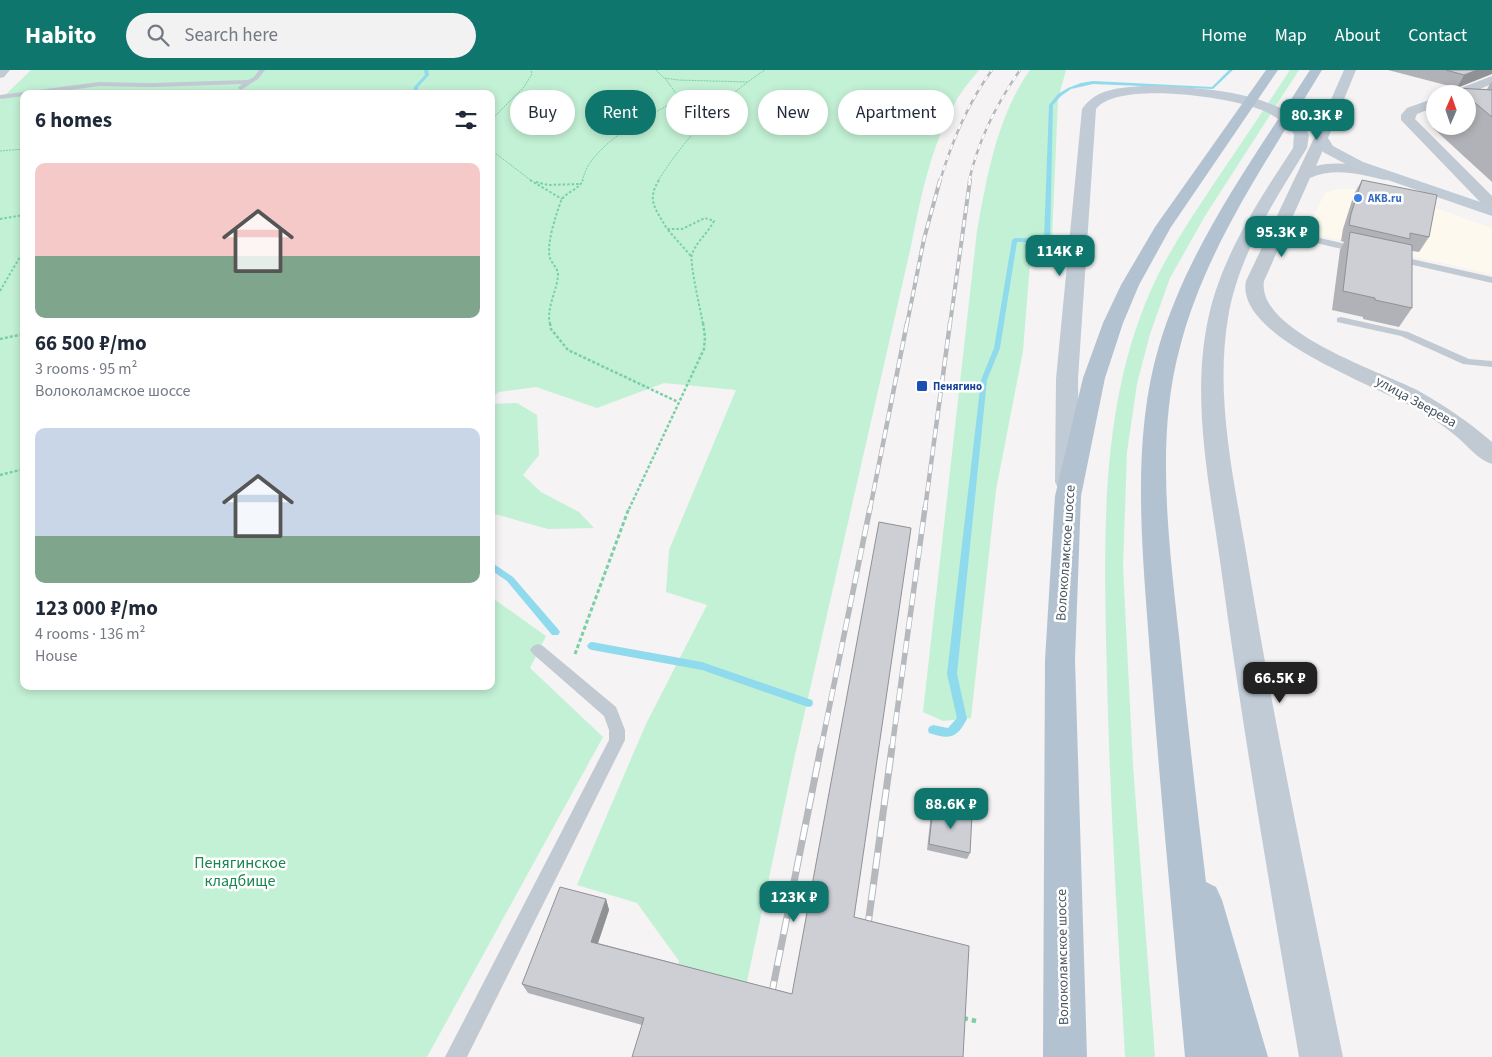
<!DOCTYPE html>
<html lang="en">
<head>
<meta charset="utf-8">
<style>
	:root { --surface:#fff; --page:#f2f2f3; --text:#1f2937; --muted:#747a83; --accent:#0f766e }
	body { margin:0; font-family:"Source Sans 3",sans-serif; background:var(--page); color:var(--text); height:100vh; display:flex; flex-direction:column; font-size:19px; white-space:nowrap }
	* { box-sizing:border-box; margin:0 }
	p { font-size:16px; color:var(--muted) }
	.icon { flex:none; width:28px; height:28px; fill:none; stroke:currentColor; stroke-width:2; stroke-linecap:round; stroke-linejoin:round }
	.map { position:relative; flex:1; overflow:hidden }
	.panel { position:absolute; left:20px; top:20px; width:475px; height:600px; display:flex; flex-direction:column; background:var(--surface); border-radius:10px; box-shadow:0 2px 8px #0003 }
	.panel>* { flex:none }
	.top-card { position:absolute; left:510px; top:20px; width:475px; height:45px; display:flex; gap:10px }
	.needle { width:32px; rotate:2deg }
	.controls { position:absolute; left:1426px; top:15px; display:grid; gap:10px }
	.controls a { display:grid; place-items:center; width:50px; height:50px; border-radius:50%; background:var(--surface); box-shadow:0 2px 8px #0003; font-size:25px }
	.price { position:absolute; translate:-50% -42px; padding:0 11px; border-radius:10px; background:var(--accent); color:#fff; font-size:16px; line-height:32px; filter:drop-shadow(0 1px 2px #0008) }
	.price::after { content:''; position:absolute; left:50%; top:30px; width:15px; height:11px; margin-left:-8px; background:inherit; clip-path:polygon(0 0,100% 0,50% 100%) }
	.price.active { background:#222; color:#fff }
	ul { padding:0; list-style:none }
	li { display:grid; align-content:center; gap:10px; height:265px; padding:0 15px }
	li span { display:grid; place-items:center; height:155px; border-radius:10px; color:#555 }
	li>.icon { margin-inline-start:auto }
	span .icon { width:90px; height:90px; fill:#fffc; stroke-width:1 }
	li b { font-size:21px }
	h2 { display:flex; justify-content:space-between; align-items:center; height:60px; padding:0 15px; font-size:21px }
	.pill { padding:0 18px; border-radius:22px; background:var(--surface); box-shadow:0 2px 8px #0003; font-size:18px; line-height:45px }
	.pill.active { background:var(--accent); color:#fff }
	header { display:flex; align-items:center; gap:30px; box-sizing:border-box; height:70px; padding:0 25px; background:var(--accent); color:#fff }
	header strong { font-size:24px }
	nav { display:flex; gap:28px; margin-inline-start:auto; font-size:18px }
	.search { width:350px; height:45px; background:var(--page); display:flex; align-items:center; gap:12px; box-sizing:border-box; padding:0 18px; border-radius:28px; color:var(--muted); font-size:19px }
	.map>svg:first-child { display:block }
</style>
</head>
<body>
<header>
<strong>Habito</strong>
<div class="search"><svg class="icon" aria-label="search" viewBox="0 0 24 24"><circle cx="10" cy="10" r="6"/><path d="M15 15l6 6"/></svg>Search here</div>
<nav><a>Home</a><a>Map</a><a>About</a><a>Contact</a></nav>
</header>
<div class="map">
<svg width="1492" height="987" viewBox="0 0 1492 987">
	<rect width="100%" height="100%" fill="#f5f3f3"/>
	<path fill="#fdf9ef" d="M 1337,119 L 1360,119 L 1408,128 L 1492,158 L 1492,204 L 1300,161 L 1310,153 L 1325,123 Z"/>
	<path fill="#c3f1d5" d="M 31,0 L 979,0 C 971,10 962,20 956,31 C 931,76 921,126 911,176 L 795,685 L 731,987 L 653,987 L 679,891 L 637,833 L 577,815 L 646,654 L 707,535 L 666,522 L 669,480 L 736,320 L 664,313 L 597,338 L 536,317 L 499,322 L 491,327 L 491,24 L 24,24 L 24,616 L 491,616 L 491,527 L 546,566 L 530,598 L 603,667 L 427,987 L 0,987 L 0,30 Z
		M 1030,0 L 1066,0 L 1058,29 L 1052,170 L 1051,177 L 1031,181 L 1023,281 L 996,420 L 971,648 L 943,651 L 923,642 L 977,161 C 987,106 997,47 1030,0 Z
		M 1290,0 L 1299,0 L 1205,146 L 1170,208 L 1150,264 L 1137,314 L 1127,382 L 1123,497 L 1133,695 L 1155,987 L 1125,987 C 1118,861 1110,735 1107,608 C 1104,474 1097,329 1158,205 C 1174,173 1195,142 1215,112 C 1240,75 1265,38 1290,0 Z
		M 517,333 L 537,345 L 539,385 L 523,405 L 541,422 L 579,442 L 594,458 L 548,459 L 491,443 L 491,334 Z"/>
	<g fill="none" stroke-linecap="round" stroke-linejoin="round">
		<path fill="#90daee" fill-rule="evenodd" d="M 424,0 L 428,0 L 429,5 L 418,17 L 417,24 L 413,24 L 414,17 L 425,5 Z
			M 1229,0 L 1233,0 L 1213,19 L 1093,14 L 1071,19 L 1061,26 L 1053,35 L 1050,171 L 1047,173 L 1017,172 L 1000,278 L 987,310 L 957,604 L 967,649 C 957,668 950,670 929,663 L 928,660 L 929,657 L 933,655 L 948,658 L 957,648 L 947,604 L 981,310 L 994,278 L 1012,170 L 1015,168 L 1044,169 L 1049,35 L 1058,24 L 1068,18 L 1081,13 L 1093,11 L 1212,17 Z
			M 491,492 L 513,507 L 558,559 L 560,562 L 558,565 L 552,565 L 507,511 L 491,500 Z
			M 592,572 L 702,592 L 812,630 L 813,633 L 812,636 L 808,637 L 702,600 L 592,580 L 589,579 L 587,576 L 589,573 Z"/>
		<path stroke="#7ad0a6" stroke-width="1" stroke-dasharray="2 1" stroke-linecap="butt" d="M 656,0 L 664,8 L 678,10 L 747,12
			M 665,8 L 675,22 L 708,51
			M 491,50 L 524,17 L 532,4 L 531,0
			M 491,80 L 532,111
			M 0,81 L 24,79
			M 582,111 C 584,105 586,98 590,93 C 610,64 652,44 682,28
			M 658,111 C 684,69 723,27 765,0"/>
		<path stroke="#7ad0a6" stroke-width="2" stroke-dasharray="2.5 2" stroke-linecap="butt" d="M 530,110 L 562,129
			M 659,110 C 646,131 656,139 667,159 L 682,159 L 705,148 L 714,151 C 708,163 697,171 692,184 C 689,192 701,242 703,254
			M 536,112 L 548,115 L 580,114
			M 0,149 L 24,145
			M 668,160 L 691,186
			M 0,221 L 24,180
			M 550,254 C 546,238 557,221 558,205 C 558,198 552,194 550,188 C 546,174 556,145 561,131 C 565,122 579,120 583,110"/>
		<path stroke="#7ad0a6" stroke-width="2.5" stroke-dasharray="3 2" stroke-linecap="butt" d="M 550,253 L 551,259 L 568,280 L 678,332
			M 0,269 L 24,264
			M 0,405 L 24,399
			M 629,439 L 704,279 L 705,267 L 703,253"/>
		<path stroke="#7ad0a6" stroke-width="3" stroke-dasharray="4 2.5" stroke-linecap="butt" d="M 575,584 L 629,438"/>
		<path stroke="#7ad0a6" stroke-width="4.5" stroke-dasharray="5 4" stroke-linecap="butt" d="M 963,948 L 976,951"/>
		<path fill="#c1cad2" fill-rule="evenodd" d="M 259,0 L 265,0 L 258,9 L 241,20 L 238,18 L 242,14 L 152,17 L 99,16 L 42,24 L 24,24 L 24,26 L 0,29 L 0,25 L 99,12 L 152,13 L 248,10 L 254,7 Z
			M 1276,158 L 1359,177 L 1363,180 L 1359,183 L 1273,163 L 1272,161 Z
			M 1394,185 L 1492,207 L 1492,213 L 1391,190 L 1391,186 Z
			M 1341,247 L 1408,262 L 1469,289 L 1492,291 L 1492,297 L 1463,294 L 1401,266 L 1337,252 L 1337,248 Z
			M 538,574 L 543,576 L 616,637 L 625,660 L 625,670 L 467,987 L 445,987 L 609,670 L 609,660 L 604,646 L 533,584 L 530,580 L 533,576 Z"/>
		<path fill="#c1cad2" fill-rule="evenodd" d="M 1492,6 L 1492,14 L 1468,24 L 1451,24 L 1453,21 Z
			M 1435,28 L 1435,37 L 1417,44 L 1415,49 L 1492,126 L 1492,143 L 1481,142 L 1479,139 L 1481,135 L 1480,132 L 1401,50 L 1401,45 L 1407,38 Z
			M 1321,64 L 1328,68 L 1316,96 C 1340,90 1366,96 1390,102 L 1393,105 L 1390,108 L 1385,110 C 1360,104 1334,97 1310,108 L 1264,211 C 1256,261 1381,302 1417,320 C 1444,335 1469,352 1492,372 L 1492,394 C 1478,390 1468,376 1456,366 C 1445,357 1434,349 1422,342 C 1382,317 1234,268 1246,211 L 1314,68 Z"/>
		<path fill="#c1cbd6" fill-rule="evenodd" d="M 0,0 L 10,0 L 4,7 L 0,8 Z
			M 1344,0 L 1356,0 L 1328,68 L 1333,76 L 1363,92 L 1492,136 L 1492,146 L 1353,98 L 1323,82 L 1314,68 Z
			M 1143,16 C 1186,16 1289,20 1309,65 L 1307,78 C 1274,131 1238,186 1228,248 C 1214,332 1236,418 1249,500 C 1276,663 1310,825 1343,987 L 1299,987 C 1271,824 1243,662 1221,498 C 1210,416 1190,328 1209,245 C 1223,184 1259,130 1293,78 L 1294,64 C 1285,53 1277,47 1264,41 C 1234,27 1117,10 1096,39 L 1078,309 L 1079,412 L 1076,418 L 1067,420 L 1058,418 L 1055,412 L 1056,309 L 1082,39 C 1097,18 1119,18 1143,16 Z"/>
		<path fill="#b3c2d1" fill-rule="evenodd" d="M 1266,0 L 1278,0 L 1171,157 L 1139,215 L 1123,253 L 1105,308 L 1081,426 L 1075,590 L 1087,987 L 1043,987 L 1045,590 L 1055,426 L 1083,308 L 1103,253 L 1121,215 L 1155,157 Z
			M 1310,0 L 1322,0 C 1269,88 1206,176 1180,277 C 1155,368 1169,473 1179,566 C 1187,648 1196,730 1206,812 L 1216,817 L 1222,830 L 1268,987 L 1185,987 C 1173,853 1160,719 1150,585 C 1143,486 1130,373 1159,276 C 1189,175 1254,88 1310,0 Z"/>
		<g stroke="#b5b8bd" stroke-width="2.5">
			<path id="rail-far4" d="M 940,111 C 952,71 967,34 992,0
				M 969,111 C 978,71 997,33 1020,0"/>
		</g>
		<g stroke="#b5b8bd" stroke-width="4">
			<path id="rail-far3" d="M 907,254 L 924,169 L 940,110
				M 950,254 L 970,110"/>
		</g>
		<g stroke="#b5b8bd" stroke-width="4.5">
			<path id="rail-far2" d="M 870,439 L 907,253
				M 925,439 L 950,253"/>
		</g>
		<g stroke="#b5b8bd" stroke-width="5.5">
			<path id="rail-far1" d="M 821,678 L 870,438
				M 892,678 L 925,438"/>
		</g>
		<g stroke="#b5b8bd" stroke-width="7">
			<path id="rail" d="M 867,862 L 892,677
				M 771,927 L 821,677"/>
		</g>
		<use href="#rail-far4" stroke="#fff" stroke-width="2" stroke-dasharray="5.5" stroke-linecap="butt"/>
		<use href="#rail-far3" stroke="#fff" stroke-width="2.5" stroke-dasharray="7" stroke-linecap="butt"/>
		<use href="#rail-far2" stroke="#fff" stroke-width="3" stroke-dasharray="9" stroke-linecap="butt"/>
		<use href="#rail-far1" stroke="#fff" stroke-width="4" stroke-dasharray="12" stroke-linecap="butt"/>
		<use href="#rail" stroke="#fff" stroke-width="5" stroke-dasharray="16" stroke-linecap="butt"/>
	</g>
	<path fill="#b0b2b7" d="M 1388,0 L 1492,0 L 1457,18 Z
		M 1492,11 L 1492,112 L 1433,58 L 1435,54 L 1435,56 L 1468,56 L 1468,24 L 1452,24 L 1456,18 L 1487,19 Z
		M 1362,110 L 1429,167 L 1419,182 L 1412,181 L 1412,238 L 1399,257 L 1363,249 L 1363,247 L 1332,240 L 1340,180 L 1344,172 L 1341,171 L 1343,159 L 1354,124 Z
		M 933,737 L 970,783 L 967,789 L 927,780 L 931,743 Z
		M 606,829 L 609,840 L 598,873 L 792,924 L 854,847 L 963,987 L 642,955 L 528,923 L 522,914 Z"/>
	<path fill="#909195" d="M 1477,0 L 1492,0 L 1492,4 L 1457,18 L 1464,5 Z
		M 606,829 L 609,840 L 595,882 L 591,872 Z"/>
	<path fill="#cdcfd5" stroke="#909195" d="M 1446,0 L 1477,0 L 1464,5 Z
		M 1456,18 L 1492,20 L 1492,47 L 1468,27 L 1468,24 L 1463,24 Z
		M 1362,110 L 1437,125 L 1429,167 L 1410,163 L 1410,169 L 1349,155 L 1351,144 Z
		M 1350,162 L 1412,175 L 1412,238 L 1375,230 L 1375,228 L 1343,221 Z
		M 879,452 L 911,458 L 854,847 L 969,876 L 963,987 L 632,987 L 644,948 L 522,914 L 560,817 L 606,829 L 591,872 L 792,924 Z
		M 933,737 L 972,745 L 970,783 L 929,774 Z"/>
	<circle fill="#3f7fe0" stroke="#fff" stroke-width="2" cx="1358" cy="128" r="5"/>
	<rect fill="#1a4fb4" stroke="#fff" stroke-width="2" x="916" y="310" width="12" height="12" rx="2.5"/>
	<g text-anchor="middle" dominant-baseline="central" stroke-width="5" stroke-linejoin="round" paint-order="stroke">
		<g font-size="11" font-weight="bold" fill="#366cbe" stroke="#fff" text-anchor="start">
			<text x="1368" y="128">AKB.ru</text>
		</g>
		<g font-size="11" font-weight="bold" fill="#164399" stroke="#fff" text-anchor="start">
			<text x="933" y="316">Пенягино</text>
		</g>
		<g font-size="14" fill="#4a5661" stroke="#fff">
			<text transform="translate(1416 332) rotate(29)">улица Зверева</text>
			<text transform="translate(1066 483) rotate(-86)">Волоколамское шоссе</text>
			<text transform="translate(1063 887) rotate(-91)">Волоколамское шоссе</text>
		</g>
		<g font-size="16" fill="#17864f" stroke="#fff">
			<text x="240" y="793">Пенягинское<tspan x="240" dy="18">кладбище</tspan></text>
		</g>
	</g>
</svg>
<div class="controls">
<a><svg class="needle" viewBox="-14 -14 28 28"><path d="M0-13l5 13h-10z" fill="#e53935"/><path d="M0 13l5-13h-10z" fill="#747a83"/></svg></a>
</div>
<b class="price" style="left:1317px;top:71px">80.3K ₽</b>
<b class="price" style="left:1282px;top:188px">95.3K ₽</b>
<b class="price" style="left:1060px;top:207px">114K ₽</b>
<b class="price active" style="left:1280px;top:634px">66.5K ₽</b>
<b class="price" style="left:951px;top:760px">88.6K ₽</b>
<b class="price" style="left:794px;top:853px">123K ₽</b>
<div class="top-card">
<a class="pill">Buy</a>
<a class="pill active">Rent</a>
<a class="pill">Filters</a>
<a class="pill">New</a>
<a class="pill">Apartment</a>
</div>
<section class="panel">
<h2>6 homes<svg class="icon" aria-label="filters" viewBox="0 0 24 24"><path d="M4 7h16M4 17h16"/><circle cx="9" cy="7" r="2"/><circle cx="15" cy="17" r="2"/></svg></h2>
<ul>
<li><span style="background:linear-gradient(#f6c9c9 60%,#7fa58c 0)"><svg class="icon" aria-label="home" viewBox="0 0 24 24"><path d="M3 11l9-7 9 7M6 9v11h12V9"/></svg></span><div><b>66 500 ₽/mo</b><p>3 rooms · 95 m²</p><p>Волоколамское шоссе</p></div></li>
<li><span style="background:linear-gradient(#c9d6e8 70%,#7fa58c 0)"><svg class="icon" aria-label="home" viewBox="0 0 24 24"><path d="M3 11l9-7 9 7M6 9v11h12V9"/></svg></span><div><b>123 000 ₽/mo</b><p>4 rooms · 136 m²</p><p>House</p></div></li>
</ul>
</section>
</div>
</body>
</html>
